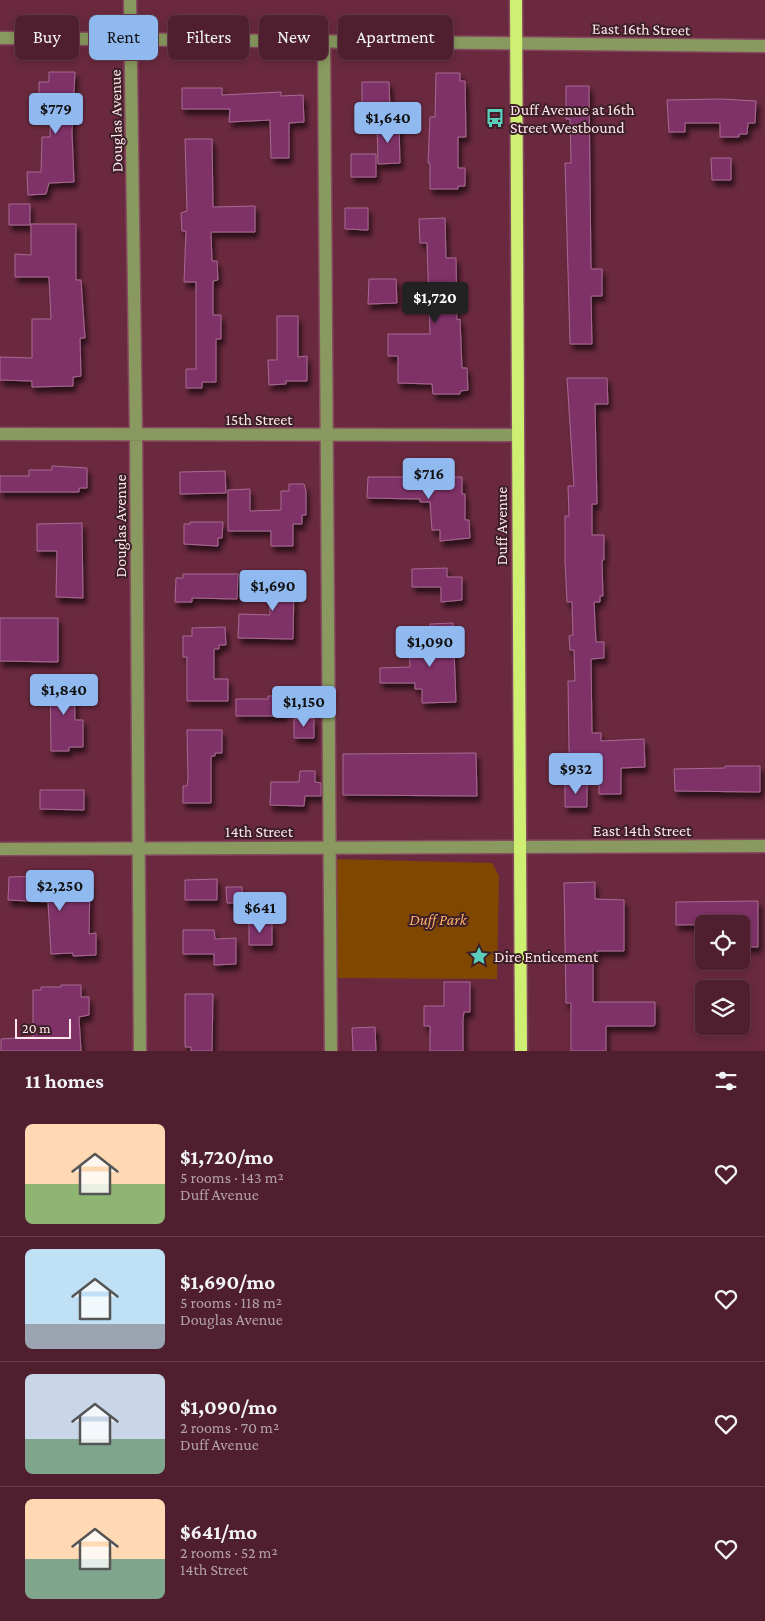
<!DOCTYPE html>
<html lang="en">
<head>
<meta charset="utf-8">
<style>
	:root { --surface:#501f2f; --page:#5a2c3b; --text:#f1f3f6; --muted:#b4a2aa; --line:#673d4b; --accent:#90b9f0 }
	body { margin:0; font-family:"Crimson Pro",serif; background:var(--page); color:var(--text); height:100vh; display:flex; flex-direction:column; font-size:19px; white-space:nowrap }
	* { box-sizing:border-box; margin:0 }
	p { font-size:16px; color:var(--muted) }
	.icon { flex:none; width:28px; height:28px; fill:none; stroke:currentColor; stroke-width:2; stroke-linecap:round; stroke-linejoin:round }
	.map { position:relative; height:1051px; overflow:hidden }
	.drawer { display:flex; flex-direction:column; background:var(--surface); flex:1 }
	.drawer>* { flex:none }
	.top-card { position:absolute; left:15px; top:15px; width:500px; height:45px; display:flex; gap:10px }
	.fabs { position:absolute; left:695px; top:915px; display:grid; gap:10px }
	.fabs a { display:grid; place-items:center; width:55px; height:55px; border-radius:8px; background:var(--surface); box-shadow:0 2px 8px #0003,0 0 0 1px var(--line); font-size:25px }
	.scale { position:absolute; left:15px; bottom:12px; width:56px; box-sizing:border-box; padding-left:5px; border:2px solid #ffe6ec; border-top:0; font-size:14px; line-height:18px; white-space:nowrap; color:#ffe6ec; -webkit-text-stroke:4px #3c1f27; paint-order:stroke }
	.price { position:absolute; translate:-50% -42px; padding:0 11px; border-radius:5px; background:var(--accent); color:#111; font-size:16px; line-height:32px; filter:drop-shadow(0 1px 2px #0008) }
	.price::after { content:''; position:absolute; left:50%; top:30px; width:15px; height:11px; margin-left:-8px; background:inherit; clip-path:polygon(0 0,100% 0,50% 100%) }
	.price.current { background:#222; color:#fff }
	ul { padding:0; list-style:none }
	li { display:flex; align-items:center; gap:15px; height:125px; padding:0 25px }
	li+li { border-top:1px solid var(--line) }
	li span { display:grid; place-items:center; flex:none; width:140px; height:100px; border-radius:8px; color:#555 }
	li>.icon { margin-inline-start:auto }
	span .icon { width:60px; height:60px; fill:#fffc; stroke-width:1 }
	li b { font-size:21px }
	h2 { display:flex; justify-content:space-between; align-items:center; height:60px; padding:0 25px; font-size:21px }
	.pill { padding:0 18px; border-radius:8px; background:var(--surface); box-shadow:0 2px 8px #0003,0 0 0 1px var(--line); font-size:18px; line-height:45px }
	.pill.current { background:var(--accent); color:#111 }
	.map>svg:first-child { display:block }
</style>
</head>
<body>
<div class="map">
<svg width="765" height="1051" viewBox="0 0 765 1051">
	<defs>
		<filter id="shadow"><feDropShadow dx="3" dy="5.5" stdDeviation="2.5" flood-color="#0009"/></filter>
	</defs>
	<rect width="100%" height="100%" fill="#6a293f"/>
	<path fill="#804701" d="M 335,859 L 492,863 L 499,876 L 497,979 L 336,978 Z"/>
	<path fill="#7f3367" stroke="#a86991" filter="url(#shadow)" d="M 49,72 L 75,72 L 72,133 L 74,182 L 49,183 L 46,194 L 28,195 L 27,172 L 41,172 L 42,137 L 50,137 L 51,97 L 39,96 L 39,82 L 49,82 Z
		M 436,73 L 460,73 L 460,81 L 465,81 L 466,137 L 458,137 L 458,168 L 465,168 L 465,186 L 458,186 L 458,189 L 430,189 L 430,163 L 428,163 L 430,117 L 435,117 Z
		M 362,82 L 389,82 L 390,107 L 362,107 Z
		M 566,86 L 589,86 L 591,269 L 602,269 L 602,296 L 591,296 L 592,344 L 570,344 L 565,163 L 571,163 L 570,119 L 566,119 Z
		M 182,88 L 222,88 L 222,95 L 281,92 L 281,96 L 303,95 L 304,122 L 289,123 L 289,158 L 271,158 L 270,120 L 229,122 L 230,109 L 182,109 Z
		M 721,99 L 756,101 L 755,123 L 748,123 L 747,134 L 739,134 L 739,137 L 720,137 L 720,123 L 685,123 L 685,132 L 669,132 L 667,100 Z
		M 399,123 L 400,163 L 378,164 L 377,124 Z
		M 185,139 L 212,139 L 213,207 L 255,206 L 255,232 L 211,232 L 212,261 L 217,261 L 218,280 L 213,281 L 213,315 L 221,315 L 221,339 L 216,339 L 216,382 L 202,382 L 202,388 L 186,388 L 186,369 L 196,369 L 196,282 L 184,282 L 186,231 L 182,231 L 181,213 L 187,211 Z
		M 351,154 L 376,154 L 376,177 L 351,177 Z
		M 711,158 L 731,158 L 731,180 L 712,180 Z
		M 9,204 L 30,204 L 30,225 L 9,225 Z
		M 345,208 L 368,208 L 368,230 L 345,229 Z
		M 445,218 L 446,258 L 456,258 L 457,320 L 460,319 L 462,368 L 467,368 L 468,390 L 460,391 L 460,394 L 433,394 L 432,384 L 398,383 L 398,356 L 388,356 L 388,334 L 430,334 L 427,243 L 420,243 L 419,219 Z
		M 31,224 L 76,224 L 76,280 L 81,280 L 85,338 L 80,338 L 81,376 L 73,377 L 73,386 L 32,387 L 32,381 L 0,380 L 0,357 L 32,358 L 32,319 L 51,319 L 49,277 L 15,277 L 15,254 L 31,255 Z
		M 369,279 L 396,279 L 397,303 L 368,304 Z
		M 277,316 L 298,316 L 298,357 L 307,356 L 307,381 L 286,381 L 286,384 L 269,385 L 268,360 L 277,360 Z
		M 567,378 L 607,378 L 608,404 L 595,404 L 597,504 L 592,504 L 592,535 L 604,535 L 604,560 L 602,560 L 603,596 L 600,596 L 600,602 L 594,602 L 596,642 L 604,642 L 604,658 L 591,659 L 592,733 L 601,733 L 601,741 L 644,739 L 645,767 L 621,768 L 621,794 L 599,794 L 599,754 L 570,755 L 569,750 L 568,681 L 575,681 L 574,650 L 570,650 L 569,636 L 573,635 L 572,602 L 567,602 L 565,561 L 565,516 L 569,516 L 568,486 L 574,486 Z
		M 52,466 L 87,468 L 87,488 L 79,488 L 79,492 L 0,492 L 0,476 L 29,476 L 29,470 L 52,470 Z
		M 225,471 L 226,493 L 180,494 L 180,472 Z
		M 368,477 L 462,477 L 462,494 L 465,494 L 465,520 L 469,520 L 470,538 L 440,541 L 440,530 L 432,530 L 430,502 L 420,502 L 420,499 L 367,498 Z
		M 289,484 L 304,484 L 306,491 L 306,515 L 302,515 L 302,524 L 293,524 L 293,546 L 271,546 L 271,531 L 228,531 L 228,490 L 250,489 L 250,511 L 281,510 L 281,491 L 289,491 Z
		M 190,522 L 223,522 L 222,538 L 218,538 L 218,546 L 184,544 L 184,524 L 190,524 Z
		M 82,523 L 83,598 L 56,597 L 57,551 L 37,551 L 37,524 Z
		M 447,568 L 447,577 L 462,577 L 462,600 L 441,602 L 441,587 L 412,587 L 412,569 Z
		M 183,574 L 238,574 L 237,599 L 192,598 L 192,602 L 175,602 L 176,578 L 183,578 Z
		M 269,574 L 298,574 L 298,588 L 294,588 L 293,639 L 238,638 L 239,614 L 270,615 Z
		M 0,618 L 58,618 L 58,662 L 0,661 Z
		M 453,623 L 456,702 L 422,703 L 422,689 L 415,689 L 415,683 L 380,683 L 380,668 L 410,667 L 409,650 L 432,648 L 430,624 Z
		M 225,627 L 226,645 L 219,645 L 219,649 L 214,649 L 214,679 L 228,679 L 228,701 L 187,701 L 187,657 L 183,657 L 183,636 L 192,636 L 192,628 Z
		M 50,677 L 74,677 L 75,720 L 83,720 L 83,747 L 69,747 L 69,751 L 51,751 Z
		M 268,696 L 284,696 L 284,716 L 236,716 L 236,699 L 268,699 Z
		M 314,718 L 314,738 L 294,738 L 294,719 Z
		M 187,730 L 222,730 L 222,753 L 215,753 L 215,756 L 211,756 L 211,803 L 183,803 L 183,786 L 187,786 L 188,779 Z
		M 476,753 L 477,796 L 343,795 L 343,754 Z
		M 725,766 L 760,766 L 760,792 L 675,791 L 674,769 L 725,768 Z
		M 300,771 L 315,771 L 315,782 L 321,783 L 321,796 L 305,796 L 304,806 L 270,805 L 271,782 L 299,782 Z
		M 565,783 L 587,783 L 587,807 L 565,807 Z
		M 40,790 L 84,790 L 84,810 L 40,809 Z
		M 44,876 L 43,882 L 90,883 L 89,934 L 96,933 L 96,955 L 73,956 L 73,953 L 51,954 L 48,902 L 8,900 L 9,877 Z
		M 217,879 L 217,900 L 185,900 L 185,880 Z
		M 595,882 L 595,899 L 624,900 L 624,951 L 597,951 L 597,959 L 593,959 L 593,1002 L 655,1002 L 655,1024 L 654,1026 L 606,1026 L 606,1051 L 571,1051 L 571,1003 L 566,1003 L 564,883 Z
		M 226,887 L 242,887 L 243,903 L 227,903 Z
		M 758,901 L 758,947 L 743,947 L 743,925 L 741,924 L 676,925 L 676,902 Z
		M 249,923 L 272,923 L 272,945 L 249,945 Z
		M 183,930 L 214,930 L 215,939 L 236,938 L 236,964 L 214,965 L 214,954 L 183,954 Z
		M 444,982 L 470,982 L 470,1012 L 464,1012 L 463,1019 L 463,1051 L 430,1051 L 430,1026 L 424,1026 L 424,1006 L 444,1006 Z
		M 61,985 L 81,985 L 81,997 L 89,997 L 89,1015 L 79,1017 L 81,1051 L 1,1051 L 1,1039 L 33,1037 L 33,990 L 41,990 L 41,987 L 61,987 Z
		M 185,994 L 213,994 L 212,1051 L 191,1051 L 191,1047 L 185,1047 Z
		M 375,1027 L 376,1051 L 353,1051 L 352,1028 Z"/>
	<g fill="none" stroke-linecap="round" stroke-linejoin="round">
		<g stroke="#854b5e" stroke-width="15">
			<path id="minor" d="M 130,0 L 136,435 L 140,1051
				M 0,38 L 765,46
				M 324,43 L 331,1051
				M 0,434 L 517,435
				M 0,849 L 765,846"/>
		</g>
		<g stroke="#854b5e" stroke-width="15">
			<path id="major" d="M 516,0 L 521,1051"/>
		</g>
		<use href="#minor" stroke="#89995f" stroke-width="12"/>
		<use href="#major" stroke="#ceef71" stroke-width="12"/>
	</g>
	<defs>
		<g id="bus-bare" transform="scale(1.5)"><path d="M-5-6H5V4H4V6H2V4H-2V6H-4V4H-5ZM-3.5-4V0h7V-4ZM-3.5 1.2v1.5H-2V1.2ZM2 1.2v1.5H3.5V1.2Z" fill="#5bcebc" stroke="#3c1f27" stroke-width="2.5" paint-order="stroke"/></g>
		<g id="sight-bare" transform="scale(1.5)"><path d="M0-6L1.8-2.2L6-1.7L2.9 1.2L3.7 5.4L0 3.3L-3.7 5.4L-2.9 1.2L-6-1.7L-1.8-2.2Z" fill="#5bcebc" stroke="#3c1f27" stroke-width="2.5" paint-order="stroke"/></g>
	</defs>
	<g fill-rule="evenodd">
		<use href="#bus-bare" x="495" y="118"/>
		<use href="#sight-bare" x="479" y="956"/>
	</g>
	<g text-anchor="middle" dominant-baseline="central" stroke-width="4" stroke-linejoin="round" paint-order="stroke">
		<g font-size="16" fill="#ffe6ec" stroke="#3c1f27">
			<text transform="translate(641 29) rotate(1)">East 16th Street</text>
			<text transform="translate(116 121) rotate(-91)">Douglas Avenue</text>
			<text x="259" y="419">15th Street</text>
			<text transform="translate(120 526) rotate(-90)">Douglas Avenue</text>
			<text transform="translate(501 526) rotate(-90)">Duff Avenue</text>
			<text x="642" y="830">East 14th Street</text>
			<text x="259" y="831">14th Street</text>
		</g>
		<g font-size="16" fill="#ffe6ec" stroke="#3c1f27" text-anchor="start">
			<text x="510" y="109">Duff Avenue at 16th<tspan x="510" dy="18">Street Westbound</tspan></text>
			<text x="494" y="956">Dire Enticement</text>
		</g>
		<g font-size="16" font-style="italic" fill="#fcb06b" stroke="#3c1f27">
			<text x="438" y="919">Duff Park</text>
		</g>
	</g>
</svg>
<div class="fabs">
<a><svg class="icon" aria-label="locate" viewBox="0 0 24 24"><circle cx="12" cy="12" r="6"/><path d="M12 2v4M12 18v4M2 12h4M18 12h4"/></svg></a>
<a><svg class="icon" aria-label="layers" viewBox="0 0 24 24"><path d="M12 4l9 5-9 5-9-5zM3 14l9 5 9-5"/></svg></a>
</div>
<div class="scale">20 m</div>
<b class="price" style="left:56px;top:135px">$779</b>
<b class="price" style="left:388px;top:144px">$1,640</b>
<b class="price current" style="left:435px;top:324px">$1,720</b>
<b class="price" style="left:429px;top:500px">$716</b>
<b class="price" style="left:273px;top:612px">$1,690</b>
<b class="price" style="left:430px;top:668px">$1,090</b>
<b class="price" style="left:64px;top:716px">$1,840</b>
<b class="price" style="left:304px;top:728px">$1,150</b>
<b class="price" style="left:576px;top:795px">$932</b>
<b class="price" style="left:60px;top:912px">$2,250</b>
<b class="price" style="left:260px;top:934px">$641</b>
<div class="top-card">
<a class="pill">Buy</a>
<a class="pill current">Rent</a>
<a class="pill">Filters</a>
<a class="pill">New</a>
<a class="pill">Apartment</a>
</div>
</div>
<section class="drawer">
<h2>11 homes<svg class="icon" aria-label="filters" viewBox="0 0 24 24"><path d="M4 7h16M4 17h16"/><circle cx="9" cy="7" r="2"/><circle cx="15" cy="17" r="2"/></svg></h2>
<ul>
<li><span style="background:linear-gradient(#ffd9b3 60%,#8fb573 0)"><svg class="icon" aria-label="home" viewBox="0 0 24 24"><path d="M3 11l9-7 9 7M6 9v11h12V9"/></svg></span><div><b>$1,720/mo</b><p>5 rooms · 143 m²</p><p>Duff Avenue</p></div><svg class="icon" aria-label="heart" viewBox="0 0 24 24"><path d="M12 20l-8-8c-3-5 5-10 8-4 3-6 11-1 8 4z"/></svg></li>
<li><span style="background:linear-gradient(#bfe0f5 75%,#9aa5b1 0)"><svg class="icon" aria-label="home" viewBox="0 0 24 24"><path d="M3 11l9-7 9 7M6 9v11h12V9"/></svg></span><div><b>$1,690/mo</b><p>5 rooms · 118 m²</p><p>Douglas Avenue</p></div><svg class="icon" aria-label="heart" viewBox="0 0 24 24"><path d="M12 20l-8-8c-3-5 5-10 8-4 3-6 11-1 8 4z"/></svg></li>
<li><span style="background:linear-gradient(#c9d6e8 65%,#7fa58c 0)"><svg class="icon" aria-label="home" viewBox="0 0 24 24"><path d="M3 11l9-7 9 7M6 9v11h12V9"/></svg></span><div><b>$1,090/mo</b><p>2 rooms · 70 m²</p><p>Duff Avenue</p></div><svg class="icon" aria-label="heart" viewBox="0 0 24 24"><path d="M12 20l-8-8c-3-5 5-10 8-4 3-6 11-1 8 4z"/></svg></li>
<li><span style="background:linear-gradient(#ffd9b3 60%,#7fa58c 0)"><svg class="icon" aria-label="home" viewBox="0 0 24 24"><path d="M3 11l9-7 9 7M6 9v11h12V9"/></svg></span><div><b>$641/mo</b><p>2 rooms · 52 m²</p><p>14th Street</p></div><svg class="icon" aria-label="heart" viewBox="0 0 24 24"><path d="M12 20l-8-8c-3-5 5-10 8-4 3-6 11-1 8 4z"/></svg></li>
</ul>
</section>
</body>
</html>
